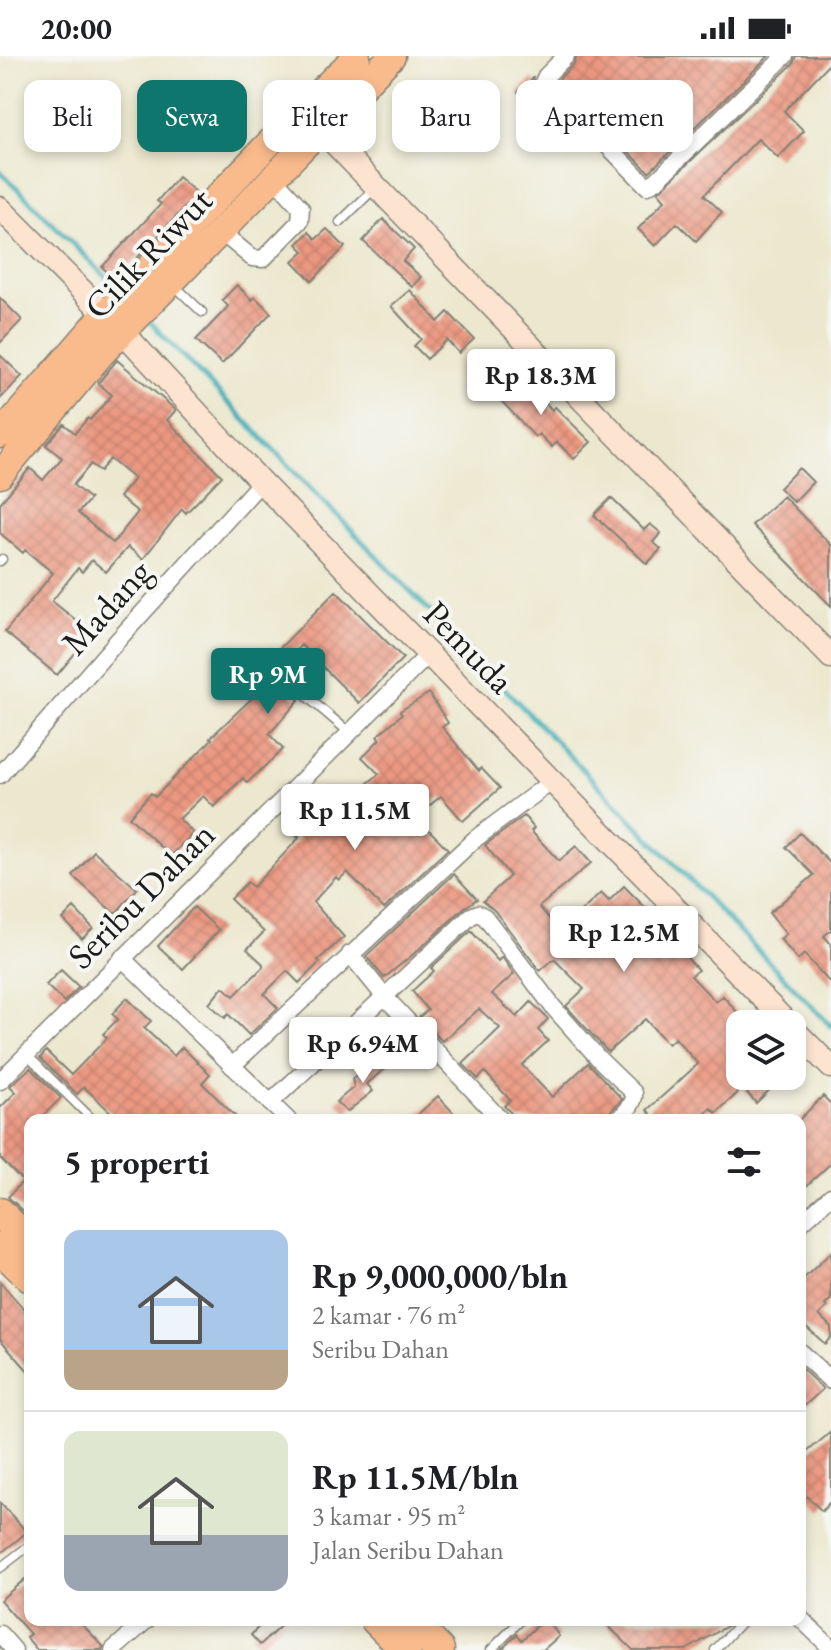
<!DOCTYPE html>
<html lang="id">
<head>
<meta charset="utf-8">
<style>
	:root { --surface:#fff; --page:#f2f2f2; --text:#202124; --muted:#757577; --line:#e0e0e0; --accent:#0f766e }
	body { margin:0; font-family:"EB Garamond",serif; background:var(--page); color:var(--text); height:100vh; display:flex; flex-direction:column; font-size:30px; white-space:nowrap }
	* { box-sizing:border-box; margin:0 }
	p { font-size:26px; color:var(--muted) }
	.icon { flex:none; width:44px; height:44px; fill:none; stroke:currentColor; stroke-width:2; stroke-linecap:round; stroke-linejoin:round }
	.map { position:relative; flex:1; overflow:hidden }
	.sheet { position:absolute; left:24px; top:1058px; width:782px; height:512px; display:flex; flex-direction:column; background:var(--surface); border-radius:16px; box-shadow:0 4px 12px #0003 }
	.sheet>* { flex:none }
	.guide { position:absolute; left:24px; top:24px; width:784px; height:72px; display:flex; gap:16px }
	.buttons { position:absolute; left:726px; top:954px; display:grid; gap:16px }
	.buttons a { display:grid; place-items:center; width:80px; height:80px; border-radius:16px; background:var(--surface); box-shadow:0 4px 12px #0003; font-size:40px }
	.price { position:absolute; translate:-50% -68px; padding:0 18px; border-radius:8px; background:#fff; color:#222; font-size:26px; line-height:52px; filter:drop-shadow(0 2px 4px #0008) }
	.price::after { content:''; position:absolute; left:50%; top:48px; width:24px; height:18px; margin-left:-12px; background:inherit; clip-path:polygon(0 0,100% 0,50% 100%) }
	.price.active { background:var(--accent); color:#fff }
	ul { padding:0; list-style:none }
	li { display:flex; align-items:center; gap:24px; height:200px; padding:0 40px }
	li+li { border-top:2px solid var(--line) }
	li span { display:grid; place-items:center; flex:none; width:224px; height:160px; border-radius:16px; color:#555 }
	li>.icon { margin-inline-start:auto }
	span .icon { width:96px; height:96px; fill:#fffc; stroke-width:1 }
	li b { font-size:34px }
	h2 { display:flex; justify-content:space-between; align-items:center; height:96px; padding:0 40px; font-size:34px }
	.pill { padding:0 28px; border-radius:16px; background:var(--surface); box-shadow:0 4px 12px #0003; font-size:28px; line-height:72px }
	.pill.active { background:var(--accent); color:#fff }
	.status { display:flex; justify-content:space-between; align-items:center; height:56px; padding:0 40px; background:var(--surface); direction:ltr }
	.status svg { height:22px; fill:currentColor }
	.map>svg:first-child { display:block }
</style>
</head>
<body>
<div class="status"><b>20:00</b><svg viewBox="0 0 49 12"><path d="M0 12V9h3v3zM5 12V6h3v6zM10 12V3h3v9zM15 12V0h3v12zM26 1h20v11H26zM47 4h2v5h-2z"/></svg></div>
<div class="map">
<svg width="831" height="1594" viewBox="0 0 831 1594">
	<defs>
		<pattern id="building-cross-hatch" width="8" height="8" patternUnits="userSpaceOnUse" patternTransform="scale(2)"><rect width="8" height="8" fill="#eb9881"/><path d="M0 0l8 8M0 8l8-8" fill="none" stroke="#c9826f"/></pattern>
	</defs>
	<rect width="100%" height="100%" fill="#f6f6f2"/>
	<filter id="ink" filterUnits="userSpaceOnUse"><feTurbulence type="fractalNoise" baseFrequency=".0125" numOctaves="2"/><feDisplacementMap in="SourceGraphic" scale="16" xChannelSelector="R" yChannelSelector="G"/><feConvolveMatrix kernelMatrix="1 2 1 2 8 2 1 2 1" color-interpolation-filters="sRGB"/></filter>
	<filter id="wash" filterUnits="userSpaceOnUse"><feTurbulence type="fractalNoise" baseFrequency=".006" numOctaves="4" result="noise"/><feDisplacementMap in="SourceGraphic" scale="32" xChannelSelector="R" yChannelSelector="G"/><feGaussianBlur stdDeviation="1.8" result="paint"/><feColorMatrix in="noise" values="0 0 0 0 0 0 0 0 0 0 0 0 0 0 0 0 0 1.4 0 .05"/><feComposite in="paint" operator="in"/></filter>
	<g filter="url(#wash)">
		<rect width="100%" height="100%" fill="#ece8cf"/>
		<g fill="none" stroke-linecap="round" stroke-linejoin="round">
			<path stroke="#3bacb6" stroke-width="5" d="M 0,115 L 112,227
				M 148,264 L 831,970"/>
		</g>
		<g id="blocks">
			<path fill="url(#building-cross-hatch)" fill-rule="evenodd" d="M 577,0 L 769,0 L 649,116 L 558,24 L 574,8 Z
				M 796,0 L 831,0 L 831,6 L 784,55 L 804,75 L 778,102 L 758,83 L 704,139 L 722,156 L 696,185 L 677,167 L 655,190 L 638,173 L 665,144 L 658,136 L 793,8 Z
				M 533,22 L 537,33 L 556,53 L 545,64 L 518,36 Z
				M 178,121 L 198,138 L 116,224 L 102,211 L 161,148 L 157,145 Z
				M 383,163 L 414,193 L 403,205 L 421,221 L 412,231 L 363,185 Z
				M 327,173 L 345,191 L 312,225 L 293,205 L 304,195 L 297,188 L 309,176 L 316,183 Z
				M 237,229 L 252,244 L 255,241 L 271,257 L 222,308 L 196,284 L 224,255 L 228,250 L 222,244 Z
				M 410,234 L 438,266 L 448,256 L 474,283 L 459,297 L 447,284 L 427,303 L 414,290 L 421,283 L 391,250 Z
				M 0,242 L 22,264 L 0,287 Z
				M 0,299 L 22,320 L 0,343 Z
				M 117,304 L 176,354 L 167,364 L 222,420 L 186,457 L 182,453 L 143,503 L 128,491 L 106,516 L 92,504 L 82,516 L 78,512 L 52,545 L 92,577 L 57,619 L 5,576 L 53,517 L 25,494 L 23,497 L 0,477 L 0,447 L 30,412 L 43,424 L 62,402 L 46,389 L 64,368 L 75,377 L 88,362 L 90,364 L 112,339 L 98,327 ZM 110,403 L 134,423 L 119,441 L 138,456 L 113,487 L 78,457 L 90,443 L 73,429 L 91,408 L 100,415 Z
				M 520,320 L 552,354 L 555,351 L 591,386 L 574,403 L 557,386 L 552,391 L 539,378 L 535,381 L 491,334 L 503,323 L 510,330 Z
				M 799,412 L 813,426 L 794,446 L 779,432 Z
				M 783,440 L 831,489 L 831,550 L 752,469 Z
				M 611,442 L 644,474 L 650,468 L 661,477 L 653,486 L 661,493 L 647,508 L 594,459 Z
				M 336,535 L 403,602 L 359,647 L 301,589 L 275,618 L 280,623 L 282,629 L 299,644 L 269,678 L 283,693 L 247,727 L 243,722 L 214,751 L 203,740 L 179,763 L 193,777 L 171,800 L 129,761 L 151,737 L 155,741 L 212,683 L 210,682 L 252,642 L 238,630 L 271,592 L 276,596 Z
				M 429,637 L 448,667 L 442,671 L 479,715 L 481,712 L 500,732 L 463,765 L 441,740 L 416,761 L 448,793 L 384,853 L 347,816 L 339,824 L 336,821 L 313,846 L 344,881 L 318,904 L 320,906 L 299,927 L 287,915 L 264,938 L 278,952 L 249,979 L 228,958 L 225,962 L 209,948 L 223,931 L 234,940 L 263,911 L 263,908 L 247,893 L 264,876 L 230,843 L 247,826 L 253,831 L 299,782 L 297,781 L 332,747 L 330,744 L 345,731 L 352,740 L 379,718 L 362,701 L 380,683 L 377,680 L 402,658 L 400,655 Z
				M 524,760 L 534,772 L 531,775 L 559,805 L 576,790 L 591,807 L 539,851 L 561,875 L 601,837 L 609,845 L 624,830 L 684,891 L 681,895 L 698,914 L 691,920 L 716,946 L 723,940 L 747,967 L 740,968 L 740,1020 L 784,1020 L 756,1047 L 743,1032 L 716,1057 L 711,1052 L 698,1064 L 656,1064 L 647,1054 L 698,1008 L 675,982 L 668,988 L 645,963 L 608,996 L 566,950 L 584,933 L 554,903 L 540,915 L 494,854 L 483,845 L 510,820 L 485,789 Z
				M 800,777 L 831,808 L 831,874 L 824,880 L 831,888 L 831,928 L 804,898 L 798,904 L 780,883 L 786,878 L 769,857 L 814,819 L 786,791 Z
				M 94,795 L 137,833 L 115,858 L 73,820 Z
				M 454,818 L 477,843 L 464,852 L 416,896 L 384,922 L 366,900 Z
				M 194,851 L 219,874 L 183,913 L 158,890 Z
				M 74,852 L 93,872 L 82,883 L 63,863 Z
				M 471,875 L 498,905 L 502,901 L 514,918 L 492,938 L 517,961 L 531,946 L 548,963 L 538,974 L 548,985 L 522,1009 L 552,1041 L 588,1007 L 622,1043 L 609,1057 L 607,1064 L 518,1064 L 504,1050 L 510,1044 L 485,1016 L 478,1023 L 463,1008 L 500,972 L 479,953 L 442,985 L 419,961 L 428,954 L 412,935 L 434,915 L 431,912 Z
				M 61,914 L 79,931 L 64,946 L 46,929 Z
				M 127,942 L 151,965 L 144,972 L 174,1000 L 182,991 L 210,1018 L 202,1027 L 239,1064 L 119,1064 L 84,1031 L 77,1038 L 40,1002 L 46,995 L 71,1019 L 107,982 L 103,978 L 118,963 L 112,958 Z
				M 386,999 L 392,1006 L 367,1028 L 373,1035 L 347,1056 L 336,1046 L 354,1031 L 352,1023 Z
				M 30,1012 L 61,1042 L 39,1064 L 30,1064 L 30,1161 L 8,1141 L 23,1125 L 0,1102 L 0,1052 L 16,1036 L 10,1030 Z
				M 438,1040 L 460,1064 L 412,1064 Z
				M 823,1040 L 831,1048 L 831,1107 L 800,1136 L 800,1063 Z
				M 831,1196 L 831,1243 L 825,1249 L 827,1251 L 819,1259 L 831,1271 L 831,1281 L 825,1288 L 800,1265 L 800,1226 Z
				M 0,1226 L 30,1260 L 30,1317 L 0,1283 Z
				M 802,1313 L 823,1333 L 800,1354 L 800,1314 Z
				M 831,1376 L 831,1445 L 822,1455 L 800,1434 L 800,1389 L 807,1396 Z
				M 0,1447 L 27,1476 L 0,1498 Z
				M 30,1519 L 30,1564 L 78,1564 L 103,1590 L 102,1594 L 37,1594 L 26,1581 L 30,1578 L 0,1544 Z
				M 265,1564 L 287,1564 L 260,1589 L 251,1579 Z
				M 543,1564 L 547,1564 L 559,1580 L 543,1594 L 501,1594 L 517,1578 L 522,1584 Z
				M 602,1564 L 733,1564 L 729,1569 L 686,1594 L 633,1594 Z"/>
		</g>
	</g>
	<g filter="url(#ink)">
		<use href="#blocks" fill-opacity="0" stroke="#848276" stroke-width="2"/>
		<g fill="none" stroke-linecap="round" stroke-linejoin="round">
			<g stroke="#848276" stroke-width="11">
				<path id="lane" d="M 340,166 L 376,131
					M 174,229 L 202,256
					M 0,505 L 2,503
					M 287,624 L 350,677
					M 27,999 L 93,1064
					M 0,1512 L 30,1489
					M 491,1594 L 521,1564
					M 715,1594 L 743,1564"/>
			</g>
			<g stroke="#848276" stroke-width="19">
				<path id="street" d="M 566,0 L 546,20 L 544,24 L 546,27 L 647,130 L 656,125 L 785,0
					M 220,175 L 252,202 L 263,203 L 300,165 L 301,152 L 273,121
					M 0,719 L 118,584 L 261,426
					M 350,898 L 384,940 L 501,1064
					M 122,902 L 288,1064
					M 232,1010 L 475,783 L 551,726
					M 0,1025 L 429,598
					M 270,1047 L 471,860 L 478,857 L 485,861 L 553,951 L 600,1004 L 634,1037 C 635,1048 625,1056 618,1064
					M 800,1168 L 831,1140
					M 800,1296 L 831,1325
					M 800,1562 L 831,1592
					M 0,1578 L 14,1594
					M 113,1594 L 147,1564"/>
			</g>
			<g stroke="#848276" stroke-width="25">
				<path id="secondary" d="M 308,60 L 831,601
					M 0,152 L 122,275 L 261,426 L 788,968
					M 792,972 L 831,1011"/>
			</g>
			<g stroke="#848276" stroke-width="29">
				<path id="primary" d="M 0,379 L 105,258 L 302,53 L 357,0
					M 0,419 L 102,297 L 392,0"/>
			</g>
			<g stroke="#848276" stroke-width="33">
				<path id="highway" d="M 0,1157 L 30,1187
					M 0,1192 L 30,1221
					M 376,1564 L 406,1594
					M 410,1564 L 439,1594"/>
			</g>
			<use href="#lane" stroke="#fff" stroke-width="8"/>
			<use href="#street" stroke="#fff" stroke-width="16"/>
			<use href="#secondary" stroke="#fde4d1" stroke-width="22"/>
			<use href="#primary" stroke="#fabb8c" stroke-width="26"/>
			<use href="#highway" stroke="#fabb8c" stroke-width="30"/>
		</g>
	</g>
	<g text-anchor="middle" dominant-baseline="central" stroke-width="8" stroke-linejoin="round" paint-order="stroke">
		<g font-size="36" fill="#1c1c1c" stroke="#f6f6f2">
			<text transform="translate(148 197) rotate(-46)">Cilik Riwut</text>
			<text transform="translate(106 551) rotate(-48)">Madang</text>
			<text transform="translate(469 591) rotate(46)">Pemuda</text>
			<text transform="translate(141 839) rotate(-45)">Seribu Dahan</text>
		</g>
	</g>
</svg>
<div class="buttons">
<a><svg class="icon" aria-label="layers" viewBox="0 0 24 24"><path d="M12 4l9 5-9 5-9-5zM3 14l9 5 9-5"/></svg></a>
</div>
<b class="price" style="left:541px;top:361px">Rp 18.3M</b>
<b class="price active" style="left:268px;top:660px">Rp 9M</b>
<b class="price" style="left:355px;top:796px">Rp 11.5M</b>
<b class="price" style="left:624px;top:918px">Rp 12.5M</b>
<b class="price" style="left:363px;top:1029px">Rp 6.94M</b>
<div class="guide">
<a class="pill">Beli</a>
<a class="pill active">Sewa</a>
<a class="pill">Filter</a>
<a class="pill">Baru</a>
<a class="pill">Apartemen</a>
</div>
<section class="sheet">
<h2>5 properti<svg class="icon" aria-label="filters" viewBox="0 0 24 24"><path d="M4 7h16M4 17h16"/><circle cx="9" cy="7" r="2"/><circle cx="15" cy="17" r="2"/></svg></h2>
<ul>
<li><span style="background:linear-gradient(#a9c7e8 75%,#b9a48a 0)"><svg class="icon" aria-label="home" viewBox="0 0 24 24"><path d="M3 11l9-7 9 7M6 9v11h12V9"/></svg></span><div><b>Rp 9,000,000/bln</b><p>2 kamar · 76 m²</p><p>Seribu Dahan</p></div></li>
<li><span style="background:linear-gradient(#dfe7d0 65%,#9aa5b1 0)"><svg class="icon" aria-label="home" viewBox="0 0 24 24"><path d="M3 11l9-7 9 7M6 9v11h12V9"/></svg></span><div><b>Rp 11.5M/bln</b><p>3 kamar · 95 m²</p><p>Jalan Seribu Dahan</p></div></li>
</ul>
</section>
</div>
</body>
</html>
